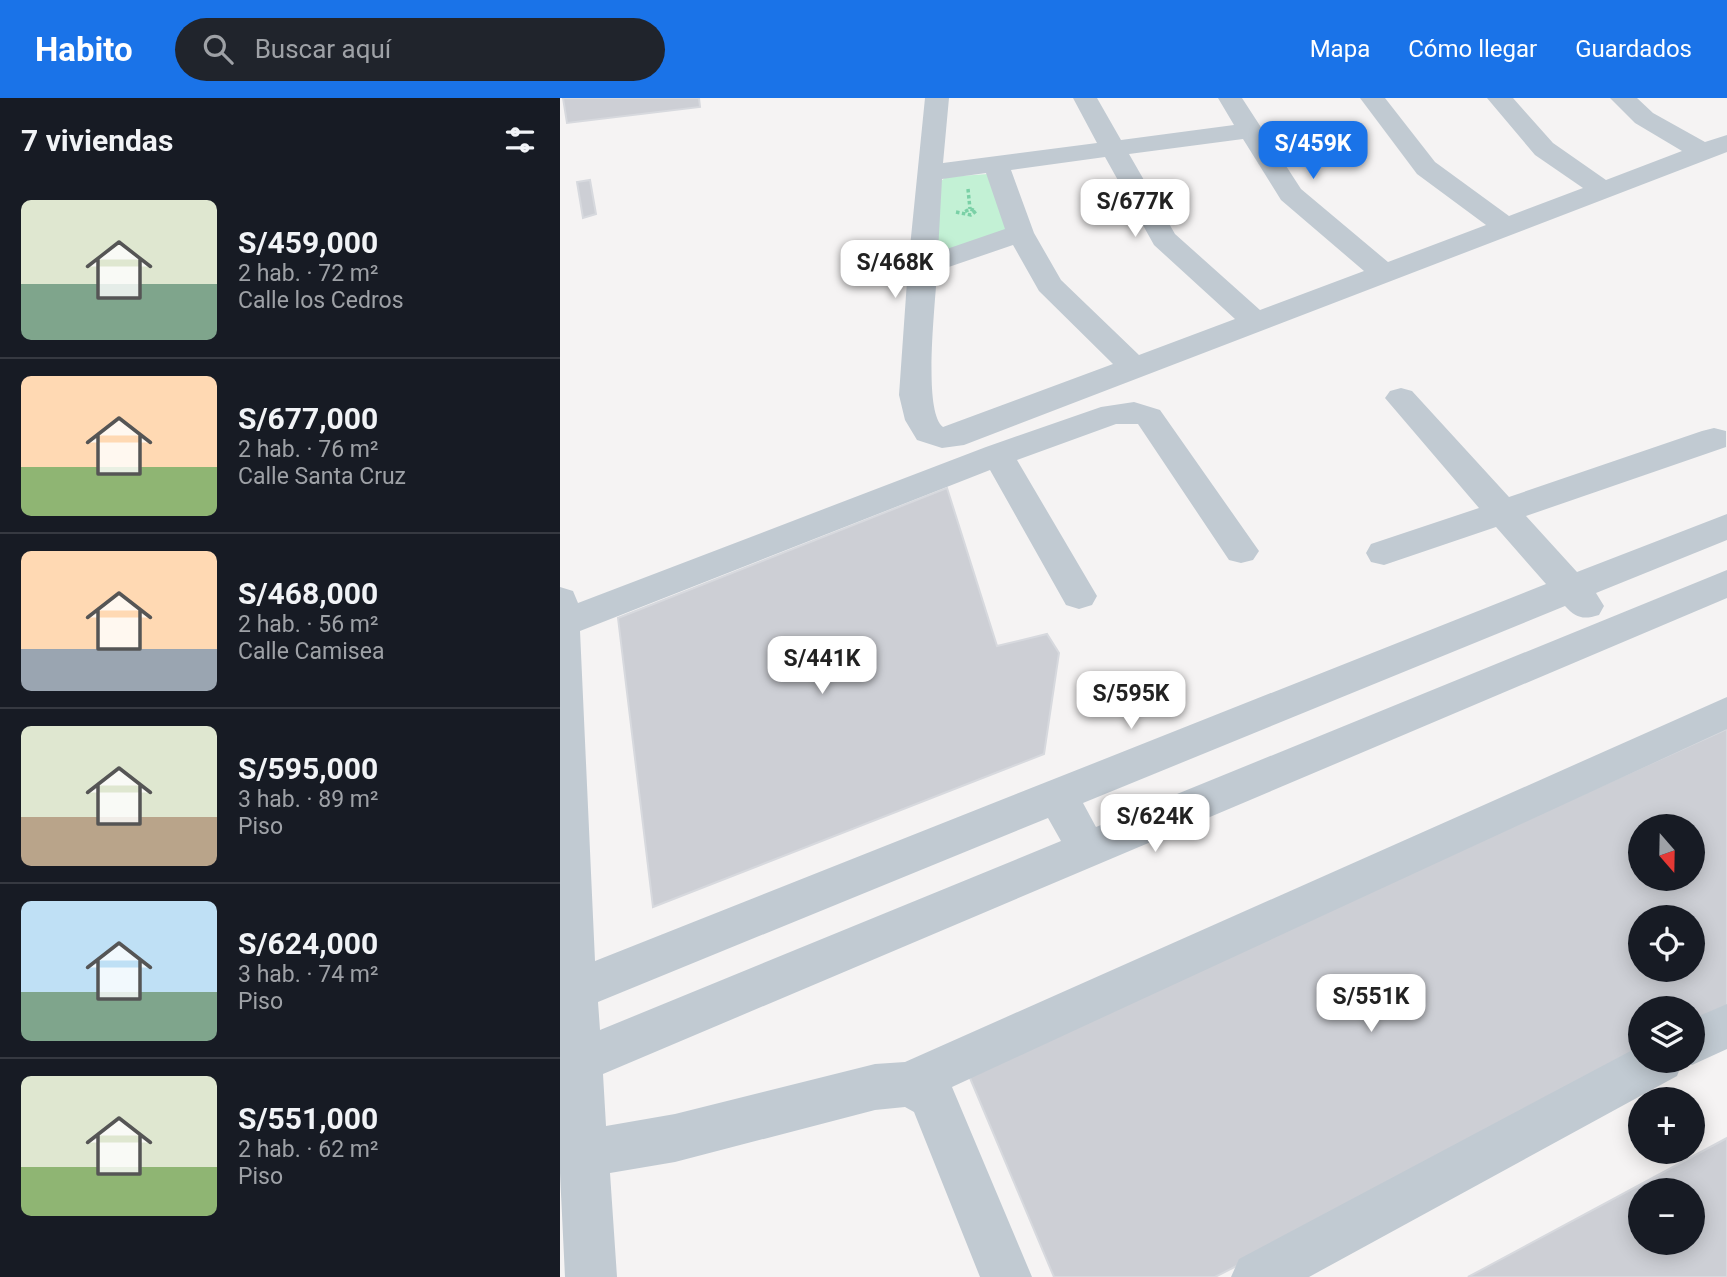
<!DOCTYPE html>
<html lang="es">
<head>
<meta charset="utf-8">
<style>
	:root { --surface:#171b24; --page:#20242c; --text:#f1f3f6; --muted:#9ea1a6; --line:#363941; --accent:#1a73e8 }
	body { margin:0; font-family:Roboto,sans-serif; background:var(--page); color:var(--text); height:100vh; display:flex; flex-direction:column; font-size:26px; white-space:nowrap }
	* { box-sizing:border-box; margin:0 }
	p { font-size:23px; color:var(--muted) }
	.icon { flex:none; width:38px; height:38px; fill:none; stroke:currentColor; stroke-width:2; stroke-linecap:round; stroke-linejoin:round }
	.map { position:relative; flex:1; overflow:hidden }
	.sheet { display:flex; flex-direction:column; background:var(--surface); width:560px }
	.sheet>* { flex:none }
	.needle { width:46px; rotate:160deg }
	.buttons { position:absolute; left:1068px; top:716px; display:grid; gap:14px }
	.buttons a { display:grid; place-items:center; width:77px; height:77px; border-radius:50%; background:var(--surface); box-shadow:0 4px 18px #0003; font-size:35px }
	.price { position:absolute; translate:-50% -60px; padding:0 16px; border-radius:14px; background:#fff; color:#222; font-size:23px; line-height:46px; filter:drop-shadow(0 2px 4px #0008) }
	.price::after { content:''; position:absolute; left:50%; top:42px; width:21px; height:16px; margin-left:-10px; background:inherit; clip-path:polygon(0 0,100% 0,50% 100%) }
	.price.current { background:var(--accent); color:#fff }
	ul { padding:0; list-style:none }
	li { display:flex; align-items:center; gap:21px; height:175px; padding:0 21px }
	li+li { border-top:2px solid var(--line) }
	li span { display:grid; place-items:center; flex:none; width:196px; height:140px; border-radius:10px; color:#555 }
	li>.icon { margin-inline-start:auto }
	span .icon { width:84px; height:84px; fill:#fffc; stroke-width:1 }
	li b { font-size:30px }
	h2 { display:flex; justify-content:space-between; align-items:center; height:84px; padding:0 21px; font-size:30px }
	header { display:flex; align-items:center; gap:42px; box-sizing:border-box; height:98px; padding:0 35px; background:var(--accent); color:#fff }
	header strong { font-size:33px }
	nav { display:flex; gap:38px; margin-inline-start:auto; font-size:24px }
	.search { width:490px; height:63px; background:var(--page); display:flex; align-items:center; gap:18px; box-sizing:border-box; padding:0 24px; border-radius:38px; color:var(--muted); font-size:26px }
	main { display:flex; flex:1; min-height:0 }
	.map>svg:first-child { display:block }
</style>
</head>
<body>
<header>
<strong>Habito</strong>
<div class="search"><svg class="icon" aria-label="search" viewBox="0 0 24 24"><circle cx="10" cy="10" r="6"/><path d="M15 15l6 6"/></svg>Buscar aquí</div>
<nav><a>Mapa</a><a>Cómo llegar</a><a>Guardados</a></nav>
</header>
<main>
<section class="sheet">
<h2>7 viviendas<svg class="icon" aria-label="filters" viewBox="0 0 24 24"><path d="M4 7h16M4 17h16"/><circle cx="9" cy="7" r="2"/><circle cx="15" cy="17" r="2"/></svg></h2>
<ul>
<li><span style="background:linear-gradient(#dfe7d0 60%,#7fa58c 0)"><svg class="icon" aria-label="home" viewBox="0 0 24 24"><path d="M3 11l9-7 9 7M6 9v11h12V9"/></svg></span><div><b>S/459,000</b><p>2 hab. · 72 m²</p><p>Calle los Cedros</p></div></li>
<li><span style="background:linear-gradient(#ffd9b3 65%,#8fb573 0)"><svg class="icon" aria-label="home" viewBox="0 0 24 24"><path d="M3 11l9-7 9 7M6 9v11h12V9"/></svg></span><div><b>S/677,000</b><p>2 hab. · 76 m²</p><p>Calle Santa Cruz</p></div></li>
<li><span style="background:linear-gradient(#ffd9b3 70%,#9aa5b1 0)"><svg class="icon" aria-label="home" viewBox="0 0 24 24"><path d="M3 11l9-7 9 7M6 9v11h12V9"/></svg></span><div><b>S/468,000</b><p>2 hab. · 56 m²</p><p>Calle Camisea</p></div></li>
<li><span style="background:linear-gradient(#dfe7d0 65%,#b9a48a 0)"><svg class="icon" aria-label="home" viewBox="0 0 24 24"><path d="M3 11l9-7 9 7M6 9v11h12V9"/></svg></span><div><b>S/595,000</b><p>3 hab. · 89 m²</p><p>Piso</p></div></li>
<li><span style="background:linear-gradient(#bfe0f5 65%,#7fa58c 0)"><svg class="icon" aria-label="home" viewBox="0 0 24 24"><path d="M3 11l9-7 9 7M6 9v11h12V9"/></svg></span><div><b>S/624,000</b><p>3 hab. · 74 m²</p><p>Piso</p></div></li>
<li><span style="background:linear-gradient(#dfe7d0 65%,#8fb573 0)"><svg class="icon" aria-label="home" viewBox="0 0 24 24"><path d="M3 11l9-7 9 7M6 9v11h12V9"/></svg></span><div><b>S/551,000</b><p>2 hab. · 62 m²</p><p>Piso</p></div></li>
</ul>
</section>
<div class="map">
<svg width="1167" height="1179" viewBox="0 0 1167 1179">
	<rect width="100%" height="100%" fill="#f5f3f3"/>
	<path fill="#c3f1d5" d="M 428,76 L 453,137 L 376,158 L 381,83 L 386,79 Z"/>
	<path fill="#cdcfd5" stroke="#d7d9de" stroke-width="2" fill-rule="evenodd" d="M 3,0 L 139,0 L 140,9 L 7,25 Z
		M 30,82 L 36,116 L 23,120 L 17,84 Z
		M 387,390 L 437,548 L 487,536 L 499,555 L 484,656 L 93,809 L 58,520 Z
		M 1167,631 L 1167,917 L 1132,935 L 1132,910 L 1080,910 L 1080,962 L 655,1179 L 494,1179 L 407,973 ZM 1080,728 L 1132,728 L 1132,780 L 1080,780 ZM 1080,819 L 1132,819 L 1132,872 L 1080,872 Z
		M 1167,1040 L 1167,1179 L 908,1179 ZM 1080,1092 L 1132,1092 L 1132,1144 L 1080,1144 Z"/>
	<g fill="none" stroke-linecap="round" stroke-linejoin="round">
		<path stroke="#7ad0a6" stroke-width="3.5" stroke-dasharray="3.5 2.5" stroke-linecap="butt" d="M 408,91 L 410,111
			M 396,114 L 411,117 L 416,113 L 410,111 L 404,114"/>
		<path fill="#c1cad2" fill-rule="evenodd" d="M 365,0 L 389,0 L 383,65 L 537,45 L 513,0 L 537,0 L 561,42 L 674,27 L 658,0 L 682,0 L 741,91 L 828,164 L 926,127 L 857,76 L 800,0 L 825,0 L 875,64 L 949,118 L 1023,90 L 975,57 L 927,0 L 953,0 L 993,45 L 1046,82 L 1122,53 L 1075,25 L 1050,0 L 1077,0 L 1093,15 L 1145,44 L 1167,37 L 1167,54 L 404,347 L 382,350 L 357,342 L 345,322 L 339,297 L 348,169 ZM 683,41 L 721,102 L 804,173 L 700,212 L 615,136 L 569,56 ZM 545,59 L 594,147 L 675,221 L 579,257 L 501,182 L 474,135 L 451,72 ZM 426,75 L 445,131 L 378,154 L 382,81 ZM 453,147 L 479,193 L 553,266 L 383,329 C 362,313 376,202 377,173 Z
			M 841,290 L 852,293 L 949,399 L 1142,333 L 1154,330 L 1166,333 L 1166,349 L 966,418 L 1017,474 L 1167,416 L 1167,442 L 1036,495 L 1044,508 L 1039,517 C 1023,522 1016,520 1005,508 L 523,705 L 536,729 L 1167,472 L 1167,500 L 43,976 L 46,1028 L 115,1016 L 315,966 L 345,964 L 1167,599 L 1167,631 L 392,989 L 472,1179 L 420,1179 L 354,1014 L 345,1009 L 315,1012 L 115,1064 L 50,1075 L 57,1179 L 5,1179 L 0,1075 L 0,489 L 13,493 L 18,505 L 426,349 L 541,309 L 574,304 L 600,312 L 699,453 L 693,462 L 681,465 L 669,462 L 578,326 L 556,326 L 457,362 L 537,498 L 532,507 L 519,511 L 506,507 L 430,372 L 20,533 L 35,863 L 986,486 L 936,429 L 824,467 L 811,464 L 806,455 L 811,446 L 919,410 L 825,300 L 830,293 ZM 488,720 L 501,743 L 40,932 L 38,904 Z
			M 1167,906 L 1167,951 L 1132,967 L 1123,963 L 1117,978 L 749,1179 L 671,1179 L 679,1161 L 1080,948 L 1080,962 L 1132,962 L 1132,921 Z"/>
	</g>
</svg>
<div class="buttons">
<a><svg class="needle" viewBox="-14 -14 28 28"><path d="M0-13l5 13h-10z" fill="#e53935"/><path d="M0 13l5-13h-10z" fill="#9ea1a6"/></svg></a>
<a><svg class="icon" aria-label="locate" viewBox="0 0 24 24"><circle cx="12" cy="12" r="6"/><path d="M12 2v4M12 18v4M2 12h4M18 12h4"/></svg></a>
<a><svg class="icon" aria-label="layers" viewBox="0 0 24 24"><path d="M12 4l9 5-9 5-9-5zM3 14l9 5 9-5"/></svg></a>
<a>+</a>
<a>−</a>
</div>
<b class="price current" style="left:753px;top:83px">S/459K</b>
<b class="price" style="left:575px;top:141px">S/677K</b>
<b class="price" style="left:335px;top:202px">S/468K</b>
<b class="price" style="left:262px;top:598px">S/441K</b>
<b class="price" style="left:571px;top:633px">S/595K</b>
<b class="price" style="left:595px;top:756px">S/624K</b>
<b class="price" style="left:811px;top:936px">S/551K</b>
</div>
</main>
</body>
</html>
